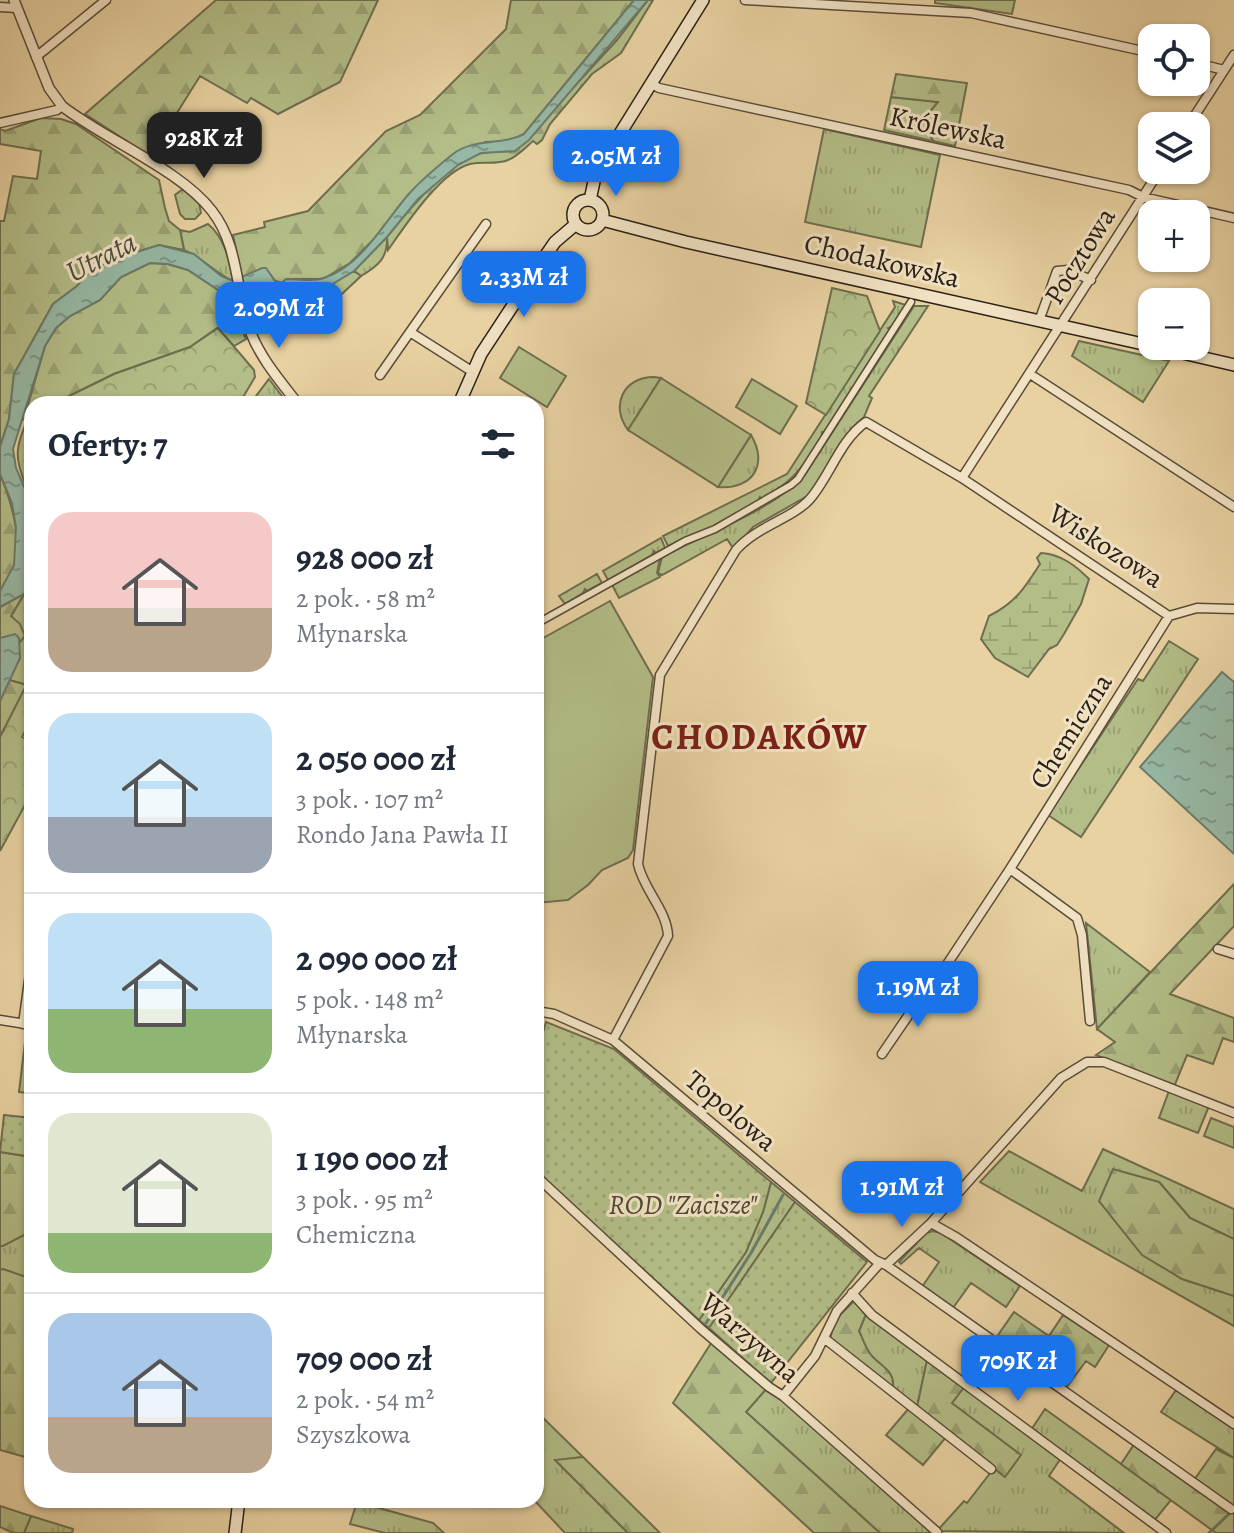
<!DOCTYPE html>
<html lang="pl">
<head>
<meta charset="utf-8">
<style>
	:root { --surface:#fff; --page:#f6f6f7; --text:#1f2937; --muted:#747a83; --line:#e0e1e3; --accent:#1a73e8 }
	body { margin:0; font-family:Alegreya,serif; background:var(--page); color:var(--text); height:100vh; display:flex; flex-direction:column; font-size:30px; white-space:nowrap }
	* { box-sizing:border-box; margin:0 }
	p { font-size:26px; color:var(--muted) }
	.icon { flex:none; width:44px; height:44px; fill:none; stroke:currentColor; stroke-width:2; stroke-linecap:round; stroke-linejoin:round }
	.map { position:relative; flex:1; overflow:hidden }
	.sheet { position:absolute; left:24px; top:396px; width:520px; height:1112px; display:flex; flex-direction:column; background:var(--surface); border-radius:24px; box-shadow:0 2px 6px #0004 }
	.sheet>* { flex:none }
	.fabs { position:absolute; left:1138px; top:24px; display:grid; gap:16px }
	.fabs a { display:grid; place-items:center; width:72px; height:72px; border-radius:16px; background:var(--surface); box-shadow:0 2px 6px #0004; font-size:40px }
	.price { position:absolute; translate:-50% -68px; padding:0 18px; border-radius:16px; background:var(--accent); color:#fff; font-size:26px; line-height:52px; filter:drop-shadow(0 2px 4px #0008) }
	.price::after { content:''; position:absolute; left:50%; top:48px; width:24px; height:18px; margin-left:-12px; background:inherit; clip-path:polygon(0 0,100% 0,50% 100%) }
	.price.active { background:#222; color:#fff }
	ul { padding:0; list-style:none }
	li { display:flex; align-items:center; gap:24px; height:200px; padding:0 24px }
	li+li { border-top:2px solid var(--line) }
	li span { display:grid; place-items:center; flex:none; width:224px; height:160px; border-radius:24px; color:#555 }
	li>.icon { margin-inline-start:auto }
	span .icon { width:96px; height:96px; fill:#fffc; stroke-width:1 }
	li b { font-size:34px }
	h2 { display:flex; justify-content:space-between; align-items:center; height:96px; padding:0 24px; font-size:34px }
	.map>svg:first-child { display:block }
</style>
</head>
<body>
<div class="map">
<svg width="1234" height="1533" viewBox="0 0 1234 1533">
	<defs>
		<pattern id="grass-tufts" width="24" height="20" patternUnits="userSpaceOnUse" patternTransform="scale(2)"><rect width="24" height="20" fill="#b3bd87"/><path d="M3 7l-1-3M5 7V3M7 7l1-3M15 17l-1-3M17 17v-4M19 17l1-3" fill="none" stroke="#9aa274"/></pattern>
		<pattern id="forest-firs" width="22" height="20" patternUnits="userSpaceOnUse" patternTransform="scale(2)"><rect width="22" height="20" fill="#b3bd87"/><path d="M5 1l3.5 6h-7zM16 11l3.5 6h-7z" fill="#9aa274"/></pattern>
		<pattern id="wetland-marsh" width="20" height="14" patternUnits="userSpaceOnUse" patternTransform="scale(2)"><rect width="20" height="14" fill="#b3bd87"/><path d="M1 5h8M5 5V1M11 12h8M15 12V8" fill="none" stroke="#9aa274"/></pattern>
		<pattern id="park-crowns" width="20" height="18" patternUnits="userSpaceOnUse" patternTransform="scale(2)"><rect width="20" height="18" fill="#b3bd87"/><path d="M2 6a3 3 0 1 1 6 0M12 15a3 3 0 1 1 6 0" fill="none" stroke="#9aa274"/></pattern>
		<pattern id="garden-dots" width="8" height="8" patternUnits="userSpaceOnUse" patternTransform="scale(2)"><rect width="8" height="8" fill="#b3bd87"/><path d="M2 2h.1M6 6h.1" fill="none" stroke="#9aa274" stroke-width="1.8" stroke-linecap="round"/></pattern>
		<pattern id="water-ripples" width="26" height="14" patternUnits="userSpaceOnUse" patternTransform="scale(2)"><rect width="26" height="14" fill="#97b8a4"/><path d="M2 4q2-2 4 0t4 0M15 11q2-2 4 0t4 0" fill="none" stroke="#7b9585"/></pattern>
	</defs>
	<rect width="100%" height="100%" fill="#e9d2a2"/>
	<filter id="stains"><feTurbulence type="fractalNoise" baseFrequency=".0025" numOctaves="4"/><feColorMatrix values="0 0 0 0 .2 0 0 0 0 .09 0 0 0 0 .02 0 0 0 .5 -.17"/></filter>
	<radialGradient id="worn" r=".72"><stop offset=".6" stop-color="#630" stop-opacity="0"/><stop offset="1" stop-color="#630" stop-opacity=".3"/></radialGradient>
	<path fill="url(#grass-tufts)" stroke="#6e6e4f" stroke-width="2" d="M 935,0 L 1015,0 L 1012,14 L 935,3 Z
		M 891,97 L 938,102 L 923,120 L 933,141 L 884,130 Z
		M 824,129 L 940,155 L 921,247 L 805,222 Z
		M 183,189 L 199,203 L 201,213 L 195,219 L 185,219 L 180,214 L 175,195 Z
		M 208,224 C 225,238 229,260 233,281 C 215,273 203,258 184,250 L 180,230 L 190,232 Z
		M 387,237 C 388,258 378,266 361,276 L 354,271 Z
		M 285,298 L 309,298 L 294,313 L 277,318 L 256,305 L 260,321 L 251,313 L 246,300 L 271,307 Z
		M 893,301 L 906,305 L 893,326 L 888,328 L 890,330 L 825,433 L 822,432 L 822,437 C 802,468 795,480 762,499 L 760,497 L 758,501 L 705,531 L 668,546 L 663,536 L 787,474 L 895,307 Z
		M 914,306 L 928,306 L 869,396 L 872,398 L 864,417 L 852,428 L 809,495 L 753,527 L 735,548 L 733,548 L 727,539 L 662,575 L 658,573 L 662,557 C 702,535 781,508 808,470 Z
		M 236,316 L 246,339 L 234,346 L 220,331 Z
		M 1079,341 L 1169,361 L 1143,402 L 1072,356 Z
		M 654,377 L 661,378 L 628,430 C 610,406 623,377 654,377 Z
		M 269,379 L 288,404 L 250,404 Z
		M 751,435 C 769,465 752,490 718,487 Z
		M 661,538 L 665,548 L 656,553 L 654,551 L 652,555 L 608,580 L 603,571 Z
		M 660,558 L 657,573 L 660,577 L 619,598 L 612,585 Z
		M 32,571 L 32,674 L 27,685 L 9,680 L 20,658 L 18,644 L 25,636 L 11,616 L 30,585 Z
		M 597,574 L 602,583 L 587,591 L 585,589 L 583,593 L 565,604 L 559,596 Z
		M 1169,641 L 1198,659 L 1081,837 L 1048,815 L 1138,679 L 1143,681 Z
		M 1086,923 L 1150,972 L 1097,1029 Z
		M 26,1034 L 32,1034 L 29,1093 L 19,1092 Z
		M 1169,1091 L 1209,1106 L 1198,1133 L 1159,1118 Z
		M 1103,1149 L 1234,1209 L 1234,1239 L 1190,1218 L 1159,1182 L 1182,1279 L 1234,1296 L 1234,1326 L 980,1182 L 1009,1151 L 1082,1191 Z
		M 771,1182 L 795,1202 L 709,1328 L 699,1320 L 746,1252 L 763,1212 Z
		M 32,1231 L 32,1279 L 0,1270 L 0,1246 Z
		M 933,1231 L 941,1233 L 1020,1286 L 1006,1307 L 971,1283 L 953,1308 L 922,1287 L 939,1262 L 919,1248 L 901,1264 L 899,1262 L 926,1233 Z
		M 866,1314 L 927,1360 L 917,1407 L 893,1388 C 894,1371 882,1367 871,1356 C 866,1349 862,1339 859,1331 Z
		M 964,1387 L 1061,1458 L 1049,1476 L 1124,1533 L 937,1531 L 964,1501 L 967,1503 L 994,1468 L 952,1403 Z
		M 767,1388 L 777,1396 L 933,1533 L 880,1533 L 746,1412 Z
		M 1176,1390 L 1234,1429 L 1234,1458 L 1161,1412 Z
		M 1045,1409 L 1171,1500 L 1154,1521 L 1031,1430 Z
		M 536,1411 L 583,1457 L 556,1461 L 628,1533 L 565,1533 L 534,1500 L 536,1500 Z
		M 357,1502 L 433,1523 L 444,1533 L 385,1533 L 350,1524 Z
		M 31,1516 L 73,1529 L 72,1533 L 24,1533 Z"/>
	<path fill="url(#forest-firs)" stroke="#6e6e4f" stroke-width="2" d="M 216,0 L 378,0 L 340,82 L 278,114 L 251,98 L 247,103 L 200,76 L 150,156 L 85,114 Z
		M 511,0 L 634,0 L 524,134 L 511,141 L 485,142 L 408,195 L 383,230 L 350,263 L 323,279 L 287,279 L 282,283 L 275,281 L 266,269 L 242,277 L 233,235 L 265,227 L 264,222 L 308,211 L 386,131 L 420,115 L 506,29 Z
		M 648,0 L 653,0 L 621,53 L 592,74 L 550,124 L 542,140 L 537,144 L 533,141 C 526,147 517,157 508,160 C 497,165 482,161 470,164 C 440,172 405,226 388,250 L 387,237 C 406,213 452,157 483,153 C 493,151 504,152 515,151 L 617,40 Z
		M 896,74 L 967,83 L 955,146 L 933,141 L 923,120 L 938,102 L 891,97 Z
		M 41,118 L 61,119 L 76,124 L 159,180 L 165,208 L 169,221 L 180,230 L 184,250 L 159,245 L 118,258 L 90,271 L 77,286 L 53,304 L 14,374 L 9,419 L 0,447 L 0,221 L 4,221 L 13,176 L 37,179 L 41,151 L 0,144 L 0,129 L 5,131 Z
		M 150,263 L 168,264 L 188,270 L 236,302 L 236,316 L 220,331 L 217,328 L 190,347 L 114,374 L 53,404 L 32,404 L 32,415 L 24,419 L 45,346 L 56,328 L 70,316 L 100,300 L 121,277 Z
		M 354,271 L 361,276 L 342,294 L 322,295 L 305,305 L 309,298 Z
		M 0,474 C 14,508 30,560 0,591 Z
		M 24,594 L 11,616 L 20,624 L 25,636 L 18,644 L 8,638 L 0,638 L 0,607 Z
		M 9,680 L 27,685 L 0,737 L 0,701 Z
		M 1234,884 L 1234,926 L 1170,994 L 1234,1018 L 1234,1042 L 1223,1038 L 1213,1064 L 1187,1055 L 1174,1087 L 1096,1055 L 1115,1042 L 1097,1029 Z
		M 1211,1118 L 1234,1127 L 1234,1148 L 1204,1136 Z
		M 0,1152 L 32,1157 L 32,1231 L 3,1246 L 0,1246 Z
		M 1113,1169 L 1159,1182 L 1190,1218 L 1234,1239 L 1234,1296 L 1182,1279 L 1142,1255 L 1099,1201 Z
		M 3,1269 L 32,1279 L 32,1459 L 0,1450 L 0,1270 Z
		M 854,1301 L 866,1314 L 859,1331 C 863,1339 866,1350 872,1356 C 882,1367 895,1371 893,1388 L 830,1339 L 835,1320 Z
		M 1014,1312 L 1049,1336 L 1063,1315 L 1109,1345 L 1095,1367 L 1086,1361 L 1066,1388 L 996,1338 Z
		M 713,1340 L 767,1388 L 746,1412 L 880,1533 L 814,1533 L 673,1403 Z
		M 927,1360 L 964,1387 L 952,1403 L 1021,1455 L 1005,1477 L 917,1407 Z
		M 910,1407 L 947,1436 L 923,1465 L 886,1435 Z
		M 1135,1443 L 1234,1513 L 1234,1533 L 1216,1533 L 1121,1464 Z
		M 1216,1449 L 1234,1458 L 1234,1509 L 1194,1480 Z
		M 583,1457 L 660,1533 L 628,1533 L 555,1460 Z
		M 0,1506 L 31,1516 L 24,1533 L 13,1533 L 0,1527 Z"/>
	<path fill="url(#wetland-marsh)" stroke="#6e6e4f" stroke-width="2" d="M 1041,553 C 1061,554 1076,566 1089,579 L 1081,604 L 1064,634 L 1057,645 L 1049,649 L 1028,677 L 995,658 L 981,639 L 989,616 C 1015,603 1024,589 1040,564 L 1037,558 Z"/>
	<path fill="url(#park-crowns)" stroke="#6e6e4f" stroke-width="2" d="M 832,288 L 867,296 L 880,331 L 826,415 L 806,403 Z
		M 218,328 L 254,370 L 255,377 L 239,404 L 53,404 L 114,374 L 190,347 Z
		M 30,415 L 32,415 L 32,505 C 20,463 8,459 30,415 Z
		M 32,674 L 32,718 L 22,737 L 32,743 L 32,792 L 0,851 L 0,737 Z"/>
	<path fill="url(#garden-dots)" stroke="#6e6e4f" stroke-width="2" d="M 546,1022 L 614,1049 L 771,1182 L 763,1212 L 746,1252 L 699,1320 L 536,1172 L 536,1057 Z
		M 4,1115 L 32,1118 L 32,1157 L 0,1152 Z
		M 795,1202 L 867,1262 L 771,1383 L 709,1328 Z"/>
	<path fill="#b3bd87" stroke="#6e6e4f" stroke-width="2" d="M 519,347 L 566,376 L 547,407 L 500,378 Z
		M 661,378 L 751,435 L 718,487 L 628,430 Z
		M 752,379 L 797,406 L 780,434 L 736,407 Z
		M 610,601 L 653,677 L 633,850 L 628,858 L 602,870 L 588,885 L 568,900 L 536,903 L 536,642 Z"/>
	<path fill="url(#water-ripples)" stroke="#6b7b6c" stroke-width="2" d="M 634,0 L 648,0 L 529,140 L 515,151 L 481,153 L 458,165 L 418,199 L 387,237 L 354,271 L 309,298 L 285,298 L 271,307 L 246,300 L 236,302 L 188,270 L 168,264 L 150,263 L 121,277 L 100,300 L 70,316 L 56,328 L 45,346 L 13,449 L 16,468 L 32,505 L 30,585 L 24,594 L 0,607 L 0,591 L 14,565 L 16,527 L 12,503 L 0,474 L 0,447 L 9,419 L 14,374 L 53,304 L 77,286 L 90,271 L 118,258 L 159,245 L 194,254 L 221,276 L 233,281 L 262,268 L 266,268 L 275,281 L 282,283 L 286,279 C 297,279 313,282 324,278 C 360,267 384,223 407,196 C 420,181 438,166 453,154 C 473,138 502,146 524,134 Z
		M 15,634 L 19,638 L 20,658 L 0,701 L 0,638 Z
		M 1222,672 L 1234,682 L 1234,854 L 1140,767 Z"/>
	<g fill="none" stroke-linecap="round" stroke-linejoin="round">
		<path stroke="#6b7b6c" stroke-width="3" d="M 706,1323 L 751,1253 L 783,1195
			M 1209,1533 L 1231,1512"/>
		<g stroke="#5a4c3a" stroke-width="9">
			<path id="pedestrian" d="M 536,624 L 685,541 L 715,529 L 791,485 L 798,479 L 911,302"/>
		</g>
		<g stroke="#5a4c3a" stroke-width="11">
			<path id="minor" d="M 745,0 L 971,13 L 1152,53
				M 0,7 L 17,8
				M 36,57 L 106,0
				M 1196,63 L 1224,70
				M 652,84 L 659,88 L 1129,190 L 1143,197 L 1234,218
				M 0,123 L 57,110 L 62,106
				M 1188,126 L 1234,55
				M 1039,321 L 1057,271 L 1068,270 L 1091,280
				M 473,372 L 410,332 L 486,224
				M 1030,374 L 1234,507
				M 380,375 L 410,332
				M 962,478 L 1169,616 L 1197,608 L 1234,609
				M 1218,949 L 1234,954
				M 536,1011 L 554,1014 L 613,1040 L 875,1260 L 886,1265 L 1231,1509
				M 0,1020 L 32,1025
				M 1090,1021 L 1082,935 L 1077,918 L 1010,869 L 1169,616
				M 23,1024 L 32,959
				M 613,1040 L 668,936 C 667,910 643,889 638,864 L 660,675 L 736,550 C 757,526 792,519 810,499 C 830,476 840,440 866,422 L 962,478 L 1160,170
				M 882,1054 L 925,991 L 934,984 L 1010,869
				M 536,1176 L 701,1329 L 769,1387 L 783,1396 L 937,1532
				M 931,1223 L 956,1237 L 1234,1424
				M 886,1265 L 931,1223 L 1061,1078 L 1087,1062 L 1104,1062 L 1234,1113
				M 852,1293 L 872,1315 L 1166,1533
				M 824,1338 L 991,1469
				M 783,1396 L 815,1356 L 837,1311 L 880,1263"/>
		</g>
		<g stroke="#5a4c3a" stroke-width="12">
			<path id="tertiary" d="M 14,0 L 49,88 L 62,106 C 104,139 181,170 212,211 C 240,247 235,293 251,333 C 261,359 281,382 298,404"/>
		</g>
		<g stroke="#2a2017" stroke-width="14">
			<path id="secondary" d="M 590,200 L 595,177 L 603,161 L 703,0
				M573 215a15 15 0 1 1 30 0a15 15 0 1 1-30 0Z
				M 602,220 L 686,242 L 1152,346
				M 1152,346 L 1234,365
				M 459,404 L 481,354 L 546,255 L 555,242 L 576,224
				M 235,1533 L 239,1500"/>
		</g>
		<use href="#pedestrian" stroke="#f1e2c3" stroke-width="6"/>
		<use href="#minor" stroke="#f1e2c3" stroke-width="8"/>
		<use href="#tertiary" stroke="#f1e2c3" stroke-width="9"/>
		<use href="#secondary" stroke="#f1e2c3" stroke-width="11"/>
	</g>
	<g text-anchor="middle" dominant-baseline="central" stroke-width="6" stroke-linejoin="round" paint-order="stroke">
		<g font-size="28" fill="#2a2017" stroke="#f1e2c3">
			<text transform="translate(948 128) rotate(12)">Królewska</text>
			<text transform="translate(1080 256) rotate(-58)">Pocztowa</text>
			<text transform="translate(882 261) rotate(13)">Chodakowska</text>
			<text transform="translate(1106 546) rotate(33)">Wiskozowa</text>
			<text transform="translate(1071 731) rotate(-58)">Chemiczna</text>
			<text transform="translate(731 1111) rotate(40)">Topolowa</text>
			<text transform="translate(750 1338) rotate(41)">Warzywna</text>
		</g>
		<g font-size="28" font-style="italic" fill="#4c4733" stroke="#f1e2c3">
			<text x="683" y="1205">ROD "Zacisze"</text>
		</g>
		<g font-size="30" font-style="italic" fill="#4b4e41" stroke="#f1e2c3">
			<text transform="translate(101 257) rotate(-27)">Utrata</text>
		</g>
		<g font-size="36" font-weight="bold" letter-spacing="2" fill="#7a1f14" stroke="#f1e2c3">
			<text x="760" y="736">CHODAKÓW</text>
		</g>
	</g>
	<rect width="100%" height="100%" filter="url(#stains)"/>
	<rect width="100%" height="100%" fill="url(#worn)"/>
</svg>
<div class="fabs">
<a><svg class="icon" aria-label="locate" viewBox="0 0 24 24"><circle cx="12" cy="12" r="6"/><path d="M12 2v4M12 18v4M2 12h4M18 12h4"/></svg></a>
<a><svg class="icon" aria-label="layers" viewBox="0 0 24 24"><path d="M12 4l9 5-9 5-9-5zM3 14l9 5 9-5"/></svg></a>
<a>+</a>
<a>−</a>
</div>
<b class="price active" style="left:204px;top:180px">928K zł</b>
<b class="price" style="left:616px;top:198px">2.05M zł</b>
<b class="price" style="left:524px;top:319px">2.33M zł</b>
<b class="price" style="left:279px;top:350px">2.09M zł</b>
<b class="price" style="left:918px;top:1029px">1.19M zł</b>
<b class="price" style="left:902px;top:1229px">1.91M zł</b>
<b class="price" style="left:1018px;top:1403px">709K zł</b>
<section class="sheet">
<h2>Oferty: 7<svg class="icon" aria-label="filters" viewBox="0 0 24 24"><path d="M4 7h16M4 17h16"/><circle cx="9" cy="7" r="2"/><circle cx="15" cy="17" r="2"/></svg></h2>
<ul>
<li><span style="background:linear-gradient(#f6c9c9 60%,#b9a48a 0)"><svg class="icon" aria-label="home" viewBox="0 0 24 24"><path d="M3 11l9-7 9 7M6 9v11h12V9"/></svg></span><div><b>928 000 zł</b><p>2 pok. · 58 m²</p><p>Młynarska</p></div></li>
<li><span style="background:linear-gradient(#bfe0f5 65%,#9aa5b1 0)"><svg class="icon" aria-label="home" viewBox="0 0 24 24"><path d="M3 11l9-7 9 7M6 9v11h12V9"/></svg></span><div><b>2 050 000 zł</b><p>3 pok. · 107 m²</p><p>Rondo Jana Pawła II</p></div></li>
<li><span style="background:linear-gradient(#bfe0f5 60%,#8fb573 0)"><svg class="icon" aria-label="home" viewBox="0 0 24 24"><path d="M3 11l9-7 9 7M6 9v11h12V9"/></svg></span><div><b>2 090 000 zł</b><p>5 pok. · 148 m²</p><p>Młynarska</p></div></li>
<li><span style="background:linear-gradient(#dfe7d0 75%,#8fb573 0)"><svg class="icon" aria-label="home" viewBox="0 0 24 24"><path d="M3 11l9-7 9 7M6 9v11h12V9"/></svg></span><div><b>1 190 000 zł</b><p>3 pok. · 95 m²</p><p>Chemiczna</p></div></li>
<li><span style="background:linear-gradient(#a9c7e8 65%,#b9a48a 0)"><svg class="icon" aria-label="home" viewBox="0 0 24 24"><path d="M3 11l9-7 9 7M6 9v11h12V9"/></svg></span><div><b>709 000 zł</b><p>2 pok. · 54 m²</p><p>Szyszkowa</p></div></li>
</ul>
</section>
</div>
</body>
</html>
